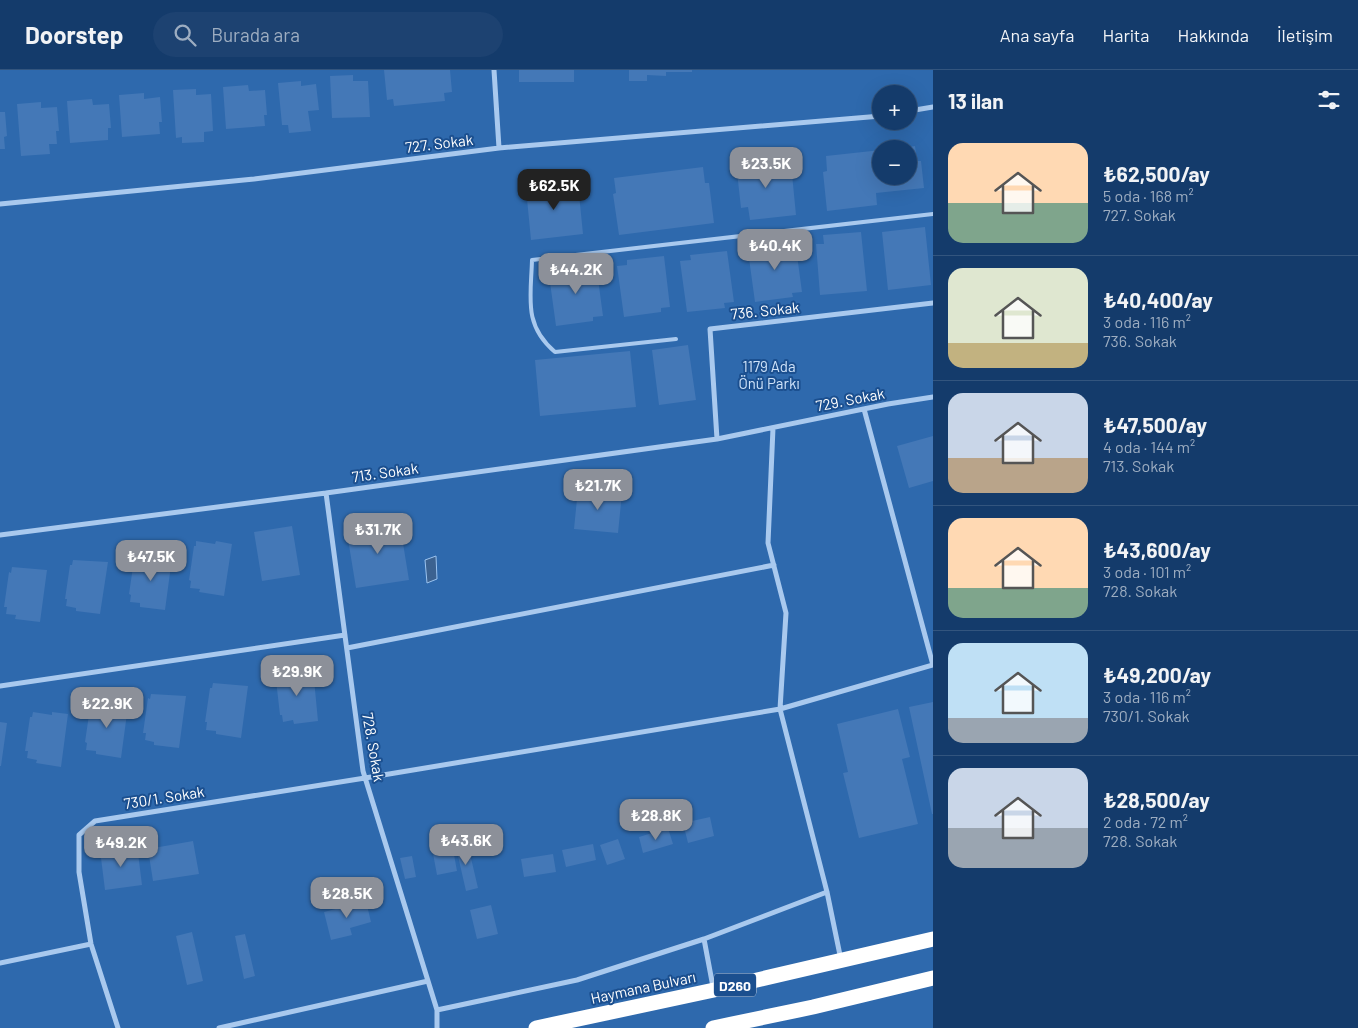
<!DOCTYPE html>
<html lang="tr">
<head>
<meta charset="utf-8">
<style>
	:root { --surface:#143b6b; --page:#1d4271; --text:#f1f3f6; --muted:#9dadc1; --line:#33557e; --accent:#8c9099 }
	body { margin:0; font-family:Barlow,sans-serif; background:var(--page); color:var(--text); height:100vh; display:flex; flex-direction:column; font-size:19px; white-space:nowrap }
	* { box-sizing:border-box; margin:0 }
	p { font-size:16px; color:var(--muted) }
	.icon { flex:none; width:28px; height:28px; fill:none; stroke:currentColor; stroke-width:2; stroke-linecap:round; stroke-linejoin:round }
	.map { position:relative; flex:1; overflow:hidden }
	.drawer { display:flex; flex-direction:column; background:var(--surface); width:425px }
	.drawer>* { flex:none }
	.controls { position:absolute; left:872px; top:15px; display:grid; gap:10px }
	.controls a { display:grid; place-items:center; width:45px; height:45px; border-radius:50%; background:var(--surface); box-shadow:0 5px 20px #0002,0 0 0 1px var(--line); font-size:25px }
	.price { position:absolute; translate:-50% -42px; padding:0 11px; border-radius:10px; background:var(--accent); color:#fff; font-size:16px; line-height:32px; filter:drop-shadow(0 1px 2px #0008) }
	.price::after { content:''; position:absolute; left:50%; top:30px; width:15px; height:11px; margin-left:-8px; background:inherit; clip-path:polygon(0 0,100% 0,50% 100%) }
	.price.current { background:#222; color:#fff }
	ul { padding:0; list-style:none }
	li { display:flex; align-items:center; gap:15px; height:125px; padding:0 15px }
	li+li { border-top:1px solid var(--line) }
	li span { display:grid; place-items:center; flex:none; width:140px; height:100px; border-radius:15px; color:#555 }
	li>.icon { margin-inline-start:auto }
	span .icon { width:60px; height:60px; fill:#fffc; stroke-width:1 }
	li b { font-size:21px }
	h2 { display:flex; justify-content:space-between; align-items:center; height:60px; padding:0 15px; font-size:21px }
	header { display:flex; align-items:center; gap:30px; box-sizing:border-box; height:70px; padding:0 25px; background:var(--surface); border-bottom:1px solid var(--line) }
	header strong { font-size:24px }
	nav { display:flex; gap:28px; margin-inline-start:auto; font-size:18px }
	.search { width:350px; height:45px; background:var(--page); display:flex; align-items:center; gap:12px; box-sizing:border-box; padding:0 18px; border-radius:28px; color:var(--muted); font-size:19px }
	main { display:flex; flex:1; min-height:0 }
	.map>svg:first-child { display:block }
</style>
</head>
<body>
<header>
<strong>Doorstep</strong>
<div class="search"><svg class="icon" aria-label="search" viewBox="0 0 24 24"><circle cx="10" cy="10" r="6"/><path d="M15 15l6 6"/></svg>Burada ara</div>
<nav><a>Ana sayfa</a><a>Harita</a><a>Hakkında</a><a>İletişim</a></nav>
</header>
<main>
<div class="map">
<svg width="933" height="958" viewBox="0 0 933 958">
	<rect width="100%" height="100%" fill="#1b4f8f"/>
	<path fill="#2e69ad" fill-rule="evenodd" d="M 0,0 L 933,0 L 933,958 L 0,958 ZM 881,24 L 909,24 L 909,51 L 881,51 ZM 881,79 L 909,79 L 909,106 L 881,106 Z"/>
	<path fill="#3c6290" stroke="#9cc4f0" d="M 436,486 L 437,509 L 427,513 L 425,490 Z"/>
	<path fill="#4478b7" d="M 384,0 L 450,0 L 452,22 L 444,23 L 445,31 L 394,36 L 393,29 L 387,30 Z
		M 519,0 L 574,0 L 574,12 L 519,12 Z
		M 629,0 L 692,0 L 692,2 L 666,2 L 666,6 L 647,5 L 647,11 L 629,11 Z
		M 353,5 L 353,11 L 368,11 L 370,47 L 332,48 L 330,6 Z
		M 301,11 L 301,16 L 316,14 L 319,40 L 308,41 L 311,61 L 289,63 L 288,55 L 282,55 L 278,13 Z
		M 248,15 L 249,21 L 265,20 L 267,45 L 264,45 L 265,56 L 226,59 L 223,17 Z
		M 196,19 L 196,25 L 211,24 L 213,61 L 204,62 L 204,72 L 182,73 L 182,67 L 176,68 L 173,20 Z
		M 144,23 L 144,29 L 160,27 L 162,52 L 159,52 L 160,64 L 122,67 L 119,25 Z
		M 92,29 L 93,35 L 109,34 L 111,58 L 108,58 L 108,70 L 70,73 L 67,31 Z
		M 41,32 L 41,38 L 57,37 L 59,61 L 56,61 L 57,74 L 49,74 L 50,84 L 21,86 L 17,34 Z
		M 0,42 L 5,42 L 7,66 L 4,67 L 5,79 L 0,79 Z
		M 915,76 L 917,91 L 921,91 L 924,118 L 876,123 L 877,135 L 827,141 L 823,102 L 827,101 L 826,86 L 881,80 L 881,106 L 909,106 L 909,79 L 903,78 Z
		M 786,88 L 788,105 L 792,104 L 796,145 L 750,150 L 748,137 L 741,138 L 736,93 Z
		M 703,97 L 705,113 L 709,113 L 714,153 L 619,165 L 613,124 L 616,123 L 614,108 Z
		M 573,110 L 574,125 L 579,124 L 583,164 L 531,170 L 527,129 L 530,129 L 528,115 Z
		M 925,157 L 931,215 L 888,220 L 882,162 Z
		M 861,162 L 867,221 L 820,225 L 816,174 L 824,174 L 823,165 Z
		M 795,170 L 802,222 L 792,223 L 793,227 L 755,232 L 748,181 L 759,179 L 758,175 Z
		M 727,181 L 734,232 L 724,233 L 725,238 L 687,242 L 680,191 L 691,190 L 690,185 Z
		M 664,186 L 670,237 L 661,238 L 661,242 L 624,247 L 617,196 L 627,195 L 627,190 Z
		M 596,194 L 603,246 L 593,247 L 593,251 L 556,256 L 549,205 L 560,204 L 559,199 Z
		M 688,275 L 696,330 L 659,335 L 652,280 Z
		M 630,281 L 636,337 L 540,346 L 535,290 Z
		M 933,366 L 933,411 L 909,418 L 897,376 Z
		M 578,419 L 622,423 L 618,463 L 574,459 Z
		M 383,452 L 384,458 L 400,455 L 409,510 L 356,518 L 347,463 L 363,461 L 363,455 Z
		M 292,456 L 300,505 L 262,511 L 254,462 Z
		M 196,471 L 215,474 L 216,471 L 232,474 L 224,526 L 199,522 L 200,519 L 190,518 L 191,511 L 189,510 L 194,476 L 196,476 Z
		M 137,485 L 155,488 L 156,486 L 172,488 L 165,540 L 140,537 L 140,533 L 130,532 L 131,525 L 129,524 L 134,490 L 136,491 Z
		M 73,490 L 108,492 L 100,544 L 76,541 L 76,538 L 66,536 L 67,529 L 65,529 L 70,495 L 72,495 Z
		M 12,497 L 47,500 L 40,552 L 15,549 L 16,545 L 6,544 L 7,537 L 4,537 L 9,502 L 11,503 Z
		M 313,599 L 318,651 L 294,654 L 293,650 L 283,652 L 282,645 L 280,645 L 276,610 L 278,610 L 278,605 Z
		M 213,613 L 248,616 L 241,668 L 216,664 L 216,661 L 206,660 L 207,652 L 205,652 L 210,618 L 212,618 Z
		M 151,624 L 186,626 L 179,678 L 154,675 L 154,672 L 145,670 L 146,663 L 143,663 L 148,628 L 150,629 Z
		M 933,632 L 933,744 L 932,744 L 909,637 Z
		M 93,633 L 112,636 L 112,633 L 128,636 L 121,688 L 96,684 L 96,681 L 86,680 L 87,673 L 85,672 L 90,638 L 92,638 Z
		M 898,639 L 910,687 L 902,689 L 918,754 L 859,768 L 843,703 L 848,702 L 837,654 Z
		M 33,642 L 52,645 L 52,642 L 68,644 L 61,697 L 36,693 L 37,690 L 27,688 L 28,681 L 25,681 L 30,647 L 32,647 Z
		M 0,652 L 7,653 L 1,696 L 0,696 Z
		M 710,747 L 714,766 L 688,773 L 683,753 Z
		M 668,758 L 673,774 L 643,783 L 639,767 Z
		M 618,769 L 625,789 L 607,795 L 600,775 Z
		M 193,771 L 199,804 L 153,811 L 148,779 Z
		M 467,771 L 478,818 L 466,821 L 455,773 Z
		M 452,774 L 457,801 L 437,805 L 432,778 Z
		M 593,774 L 596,790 L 566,797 L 562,780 Z
		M 137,775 L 142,815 L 105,820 L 100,780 Z
		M 553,784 L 556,802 L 524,807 L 521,789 Z
		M 412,786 L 416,807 L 405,809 L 400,788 Z
		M 366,831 L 371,852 L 350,858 L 352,865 L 331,870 L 324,842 Z
		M 491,835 L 498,864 L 477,869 L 470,840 Z
		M 192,862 L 203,911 L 187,915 L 176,866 Z
		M 245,864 L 255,906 L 244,909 L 235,866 Z"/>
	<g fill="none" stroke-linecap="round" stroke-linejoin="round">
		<path stroke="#a9c9ee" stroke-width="4" d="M 676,269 L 555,282 C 523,255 531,227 532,190 L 933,144"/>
		<path stroke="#a9c9ee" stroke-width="5" d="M 494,0 L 499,78
			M 909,41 L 933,37
			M 0,134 L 254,109 L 499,78 L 881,46
			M 864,339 L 933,595
			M 773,358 L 768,473 L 786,543 L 780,639 L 827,822 L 841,890
			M 717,369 L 710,259 L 933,233
			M 326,423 L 363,701 L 437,940 L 437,958
			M 0,465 L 326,423 L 717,369 L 888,334 L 933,327
			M 347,578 L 774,495
			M 0,616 L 345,565
			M 704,869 L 713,917
			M 0,893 L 91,874
			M 437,940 L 577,910 L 704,869 L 827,822
			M 118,958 L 91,874 L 79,802 L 79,765 L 95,751 L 365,708 L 780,639 L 933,595
			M 219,958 L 428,911"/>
		<path stroke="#fff" stroke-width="15" d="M 536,958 L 714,920 L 933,869
			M 713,958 L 813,937 L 933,908"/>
	</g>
	<g text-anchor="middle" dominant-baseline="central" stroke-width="4" stroke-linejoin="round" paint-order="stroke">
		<rect fill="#1b4f8f" stroke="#bbcadd" stroke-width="1" x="714" y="903.5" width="42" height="23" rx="4"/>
		<g font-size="14" font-weight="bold" fill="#fff">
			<text x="735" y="915">D260</text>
		</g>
		<g font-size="15" fill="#fff" stroke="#1b4f8f">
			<text transform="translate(439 73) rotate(-7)">727. Sokak</text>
			<text transform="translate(765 240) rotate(-6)">736. Sokak</text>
			<text transform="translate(850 329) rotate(-11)">729. Sokak</text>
			<text transform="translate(385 402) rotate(-8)">713. Sokak</text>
			<text transform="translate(374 677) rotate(80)">728. Sokak</text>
			<text transform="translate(164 727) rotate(-9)">730/1. Sokak</text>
			<text transform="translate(643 917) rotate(-12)">Haymana Bulvarı</text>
		</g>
		<g font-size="15" fill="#cfe3fa" stroke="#1b4f8f">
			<text x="769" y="296">1179 Ada<tspan x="769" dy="17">Önü Parkı</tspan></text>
		</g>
	</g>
</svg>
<div class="controls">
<a>+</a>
<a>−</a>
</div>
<b class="price" style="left:766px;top:119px">₺23.5K</b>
<b class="price current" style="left:554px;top:141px">₺62.5K</b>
<b class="price" style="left:775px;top:201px">₺40.4K</b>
<b class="price" style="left:576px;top:225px">₺44.2K</b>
<b class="price" style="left:598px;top:441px">₺21.7K</b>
<b class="price" style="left:378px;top:485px">₺31.7K</b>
<b class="price" style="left:151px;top:512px">₺47.5K</b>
<b class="price" style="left:297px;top:627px">₺29.9K</b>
<b class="price" style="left:107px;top:659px">₺22.9K</b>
<b class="price" style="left:656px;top:771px">₺28.8K</b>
<b class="price" style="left:466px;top:796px">₺43.6K</b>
<b class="price" style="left:121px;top:798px">₺49.2K</b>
<b class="price" style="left:347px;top:849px">₺28.5K</b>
</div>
<section class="drawer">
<h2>13 ilan<svg class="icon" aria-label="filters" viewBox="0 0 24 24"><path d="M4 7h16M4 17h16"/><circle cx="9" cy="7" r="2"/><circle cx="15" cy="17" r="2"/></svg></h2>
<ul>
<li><span style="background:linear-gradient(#ffd9b3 60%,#7fa58c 0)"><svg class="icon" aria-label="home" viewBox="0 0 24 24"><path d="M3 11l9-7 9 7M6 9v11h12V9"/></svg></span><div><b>₺62,500/ay</b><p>5 oda · 168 m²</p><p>727. Sokak</p></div></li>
<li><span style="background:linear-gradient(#dfe7d0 75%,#c2b280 0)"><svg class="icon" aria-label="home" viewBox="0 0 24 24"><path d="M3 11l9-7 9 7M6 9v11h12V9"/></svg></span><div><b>₺40,400/ay</b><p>3 oda · 116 m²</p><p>736. Sokak</p></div></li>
<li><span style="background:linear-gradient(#c9d6e8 65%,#b9a48a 0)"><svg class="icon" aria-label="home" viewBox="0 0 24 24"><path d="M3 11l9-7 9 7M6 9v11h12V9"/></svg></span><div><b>₺47,500/ay</b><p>4 oda · 144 m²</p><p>713. Sokak</p></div></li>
<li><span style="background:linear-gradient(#ffd9b3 70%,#7fa58c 0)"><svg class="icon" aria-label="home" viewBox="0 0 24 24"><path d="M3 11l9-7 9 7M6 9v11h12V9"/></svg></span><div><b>₺43,600/ay</b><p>3 oda · 101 m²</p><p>728. Sokak</p></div></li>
<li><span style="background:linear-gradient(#bfe0f5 75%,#9aa5b1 0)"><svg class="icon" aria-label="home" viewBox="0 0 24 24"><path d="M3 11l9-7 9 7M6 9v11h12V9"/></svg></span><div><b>₺49,200/ay</b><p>3 oda · 116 m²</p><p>730/1. Sokak</p></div></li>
<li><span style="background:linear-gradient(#c9d6e8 60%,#9aa5b1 0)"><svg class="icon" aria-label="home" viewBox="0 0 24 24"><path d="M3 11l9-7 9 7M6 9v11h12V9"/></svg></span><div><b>₺28,500/ay</b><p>2 oda · 72 m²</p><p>728. Sokak</p></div></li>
</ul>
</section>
</main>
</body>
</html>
